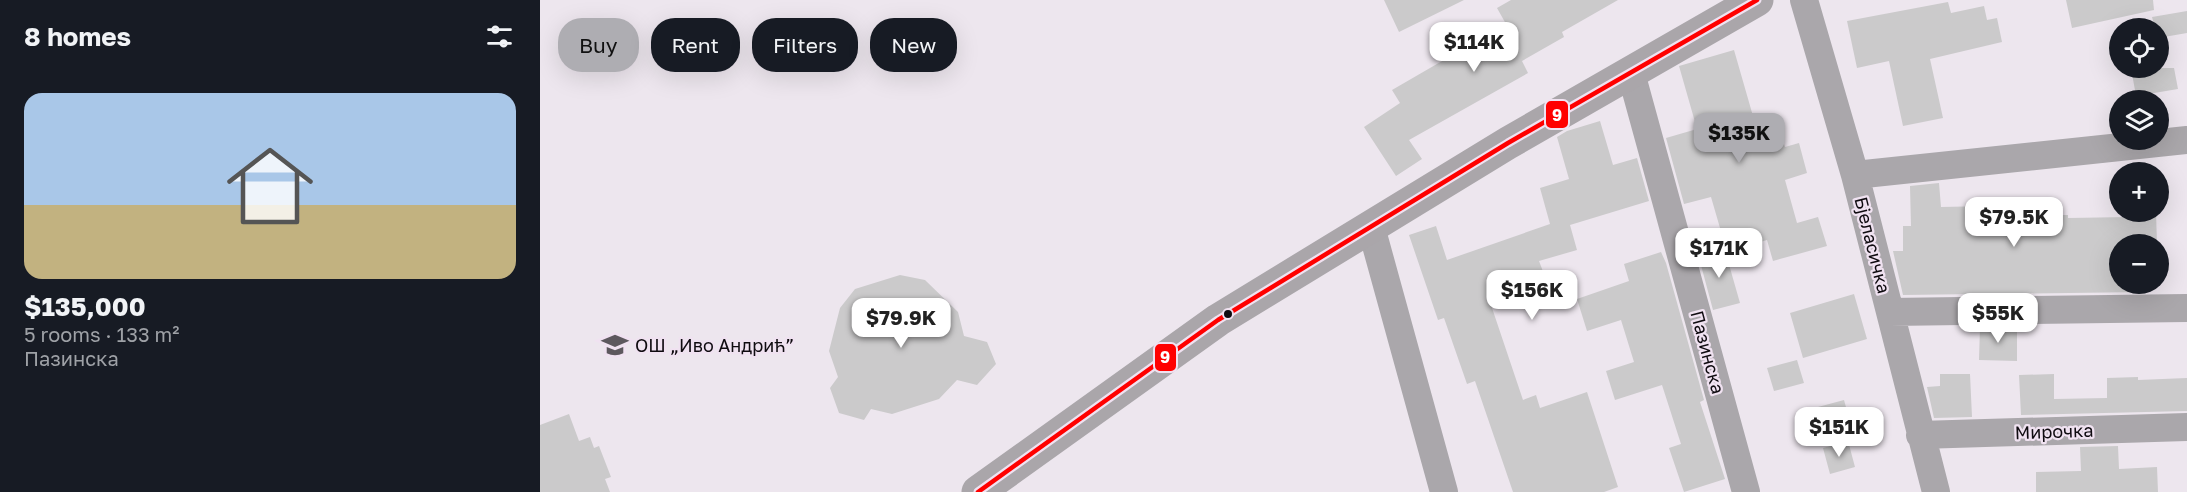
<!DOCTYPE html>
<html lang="en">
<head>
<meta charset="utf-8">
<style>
	:root { --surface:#171b24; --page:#242831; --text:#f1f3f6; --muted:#9ea1a6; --line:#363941; --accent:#aeadb2 }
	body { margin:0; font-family:"Golos Text",sans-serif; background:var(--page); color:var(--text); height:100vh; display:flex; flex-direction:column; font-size:22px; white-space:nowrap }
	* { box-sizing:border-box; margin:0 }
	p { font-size:20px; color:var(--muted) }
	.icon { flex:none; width:33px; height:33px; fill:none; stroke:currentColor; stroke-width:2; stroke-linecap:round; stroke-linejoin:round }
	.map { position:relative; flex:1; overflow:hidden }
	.drawer { display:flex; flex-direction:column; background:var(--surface); width:540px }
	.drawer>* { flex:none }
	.top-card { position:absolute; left:18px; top:18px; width:570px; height:54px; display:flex; gap:12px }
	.fabs { position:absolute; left:1569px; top:18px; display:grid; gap:12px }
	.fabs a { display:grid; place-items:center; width:60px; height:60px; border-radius:50%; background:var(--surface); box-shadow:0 6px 24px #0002; font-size:30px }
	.price { position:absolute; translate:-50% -51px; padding:0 14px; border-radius:12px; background:#fff; color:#222; font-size:20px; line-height:39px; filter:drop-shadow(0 2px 3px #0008) }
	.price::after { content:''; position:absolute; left:50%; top:36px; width:18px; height:14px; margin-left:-9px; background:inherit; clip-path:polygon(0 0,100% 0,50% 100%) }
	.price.current { background:var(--accent); color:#111 }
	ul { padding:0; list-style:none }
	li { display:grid; align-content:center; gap:12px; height:318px; padding:0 24px }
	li+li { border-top:2px solid var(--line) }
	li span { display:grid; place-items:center; height:186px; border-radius:18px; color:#555 }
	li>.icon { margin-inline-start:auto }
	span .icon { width:108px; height:108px; fill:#fffc; stroke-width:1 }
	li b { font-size:26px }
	h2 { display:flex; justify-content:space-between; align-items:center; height:72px; padding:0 24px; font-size:26px }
	.tag { padding:0 21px; border-radius:24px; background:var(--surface); box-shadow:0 6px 24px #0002; font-size:21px; line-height:54px }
	.tag.current { background:var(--accent); color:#111 }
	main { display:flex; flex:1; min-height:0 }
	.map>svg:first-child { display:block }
</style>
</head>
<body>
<main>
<section class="drawer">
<h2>8 homes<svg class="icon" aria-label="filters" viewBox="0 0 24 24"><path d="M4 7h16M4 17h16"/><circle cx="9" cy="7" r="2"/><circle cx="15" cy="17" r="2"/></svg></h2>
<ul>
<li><span style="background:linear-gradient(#a9c7e8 60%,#c2b280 0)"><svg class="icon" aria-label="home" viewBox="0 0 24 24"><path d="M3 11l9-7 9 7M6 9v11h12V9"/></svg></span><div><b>$135,000</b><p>5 rooms · 133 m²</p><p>Пазинска</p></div></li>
</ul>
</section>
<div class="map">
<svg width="1647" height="492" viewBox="0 0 1647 492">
	<rect width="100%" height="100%" fill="#ede6ee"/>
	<path fill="#cbcacb" d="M 844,0 L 924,0 L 859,32 Z
		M 971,0 L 1078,0 L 1022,32 L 1024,37 L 982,61 L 988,73 L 869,140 L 882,159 L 856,176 L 824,127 L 860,103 L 852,90 L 966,24 L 957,8 Z
		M 1526,0 L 1613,0 L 1614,10 L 1532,28 Z
		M 1408,2 L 1411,13 L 1444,6 L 1447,20 L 1457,18 L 1462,42 L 1390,59 L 1403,118 L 1363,126 L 1349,61 L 1317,68 L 1307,21 Z
		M 1647,11 L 1647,33 L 1618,38 L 1618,28 L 1615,28 L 1612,17 Z
		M 1194,50 L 1219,137 L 1240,131 L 1245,147 L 1259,143 L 1267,173 L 1245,180 L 1257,223 L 1278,217 L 1287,246 L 1233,261 L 1227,240 L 1187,252 L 1171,197 L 1144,204 L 1126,138 L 1157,129 L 1139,66 Z
		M 1591,68 L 1634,68 L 1638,89 L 1596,96 Z
		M 1060,121 L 1073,165 L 1097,158 L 1109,201 L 1030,225 L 1037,250 L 999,261 L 1007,282 L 950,302 L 983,400 L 996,395 L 1000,408 L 1047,392 L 1078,487 L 1064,492 L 973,492 L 935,381 L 927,384 L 904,318 L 898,320 L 869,235 L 896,226 L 907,260 L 1010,224 L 1000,188 L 1029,179 L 1017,137 L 1027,131 Z
		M 1399,183 L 1401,207 L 1449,206 L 1449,201 L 1514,199 L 1515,215 L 1528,215 L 1528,218 L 1589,217 L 1589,212 L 1616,212 L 1617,244 L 1580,244 L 1580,284 L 1603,284 L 1603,292 L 1363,295 L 1353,251 L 1363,251 L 1363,226 L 1371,226 L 1370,186 Z
		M 1184,247 L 1200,303 L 1173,310 L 1158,254 Z
		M 1121,252 L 1126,263 L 1164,400 L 1160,402 L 1185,479 L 1144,492 L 1129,448 L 1141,444 L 1122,385 L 1075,400 L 1066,371 L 1094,362 L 1081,320 L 1047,331 L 1037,299 L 1089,281 L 1084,264 Z
		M 360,275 L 385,280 L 418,312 L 424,336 L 447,342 L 456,364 L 437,385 L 417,380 L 399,399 L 352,414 L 331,409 L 324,420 L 299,413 L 290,388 L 298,377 L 289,351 L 300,308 L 315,289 Z
		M 1314,294 L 1327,339 L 1263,358 L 1250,313 Z
		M 1440,327 L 1477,327 L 1477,361 L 1439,360 Z
		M 1257,360 L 1264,383 L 1234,391 L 1227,368 Z
		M 1400,374 L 1430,374 L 1432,417 L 1394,418 L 1387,387 L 1400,386 Z
		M 1514,374 L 1514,399 L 1567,398 L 1567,378 L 1598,377 L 1598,380 L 1647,378 L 1647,411 L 1481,415 L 1479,375 Z
		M 1304,400 L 1314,436 L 1288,443 L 1278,407 Z
		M 29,414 L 39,441 L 50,437 L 54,448 L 59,446 L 71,477 L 65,479 L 70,492 L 0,492 L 0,425 Z
		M 1308,441 L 1315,467 L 1290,474 L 1283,448 Z
		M 1578,446 L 1579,469 L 1617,467 L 1618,492 L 1496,492 L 1496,472 L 1541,471 L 1540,447 Z"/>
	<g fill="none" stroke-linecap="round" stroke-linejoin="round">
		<path stroke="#aaa7ab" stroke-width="28" d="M 1264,0 L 1315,175 L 1396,492
			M 1091,73 L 1206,492
			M 1315,175 L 1647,140
			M 831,227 L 904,492
			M 1350,312 L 1647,308
			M 1380,435 L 1647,427"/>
		<path stroke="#aaa6aa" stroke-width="33" d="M 438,492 L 678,320 L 968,143 L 1217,0"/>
		<g stroke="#f0e2f1" stroke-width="9">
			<path id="bus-1" d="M 438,492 L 678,320 L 968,143 L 1217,0"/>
		</g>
		<use href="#bus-1" stroke="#f00" stroke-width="4.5"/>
	</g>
	<defs>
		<g id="school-bare" transform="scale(2.07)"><path d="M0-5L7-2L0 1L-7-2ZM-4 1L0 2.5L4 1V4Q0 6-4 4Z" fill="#5d585e" stroke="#f0e2f1" stroke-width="2.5" paint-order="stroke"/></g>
	</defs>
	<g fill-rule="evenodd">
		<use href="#school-bare" x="75" y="345"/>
	</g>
	<circle fill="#0f0b10" stroke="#f0e2f1" stroke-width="2" cx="688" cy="314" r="5"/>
	<g text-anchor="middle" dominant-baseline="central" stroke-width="4.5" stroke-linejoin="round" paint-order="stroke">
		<g font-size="18" fill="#0f0b10" stroke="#f0e2f1">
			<text transform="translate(1333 245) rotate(76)">Бјеласичка</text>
			<text transform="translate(1168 352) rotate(75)">Пазинска</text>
			<text transform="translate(1514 431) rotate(-2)">Мирочка</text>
		</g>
		<g font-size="18" fill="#0f0b10" stroke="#f0e2f1" text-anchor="start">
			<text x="95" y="345">ОШ „Иво Андрић”</text>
		</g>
	</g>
	<g stroke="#f0e2f1" stroke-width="2">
		<rect x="1005" y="100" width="24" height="29" rx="6" fill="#f00"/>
		<rect x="614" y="343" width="23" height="29" rx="6" fill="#f00"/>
	</g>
	<g font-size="16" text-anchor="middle" font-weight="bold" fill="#fff">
		<text x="1017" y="121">9</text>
		<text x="625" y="363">9</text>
	</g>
</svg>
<div class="fabs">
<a><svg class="icon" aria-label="locate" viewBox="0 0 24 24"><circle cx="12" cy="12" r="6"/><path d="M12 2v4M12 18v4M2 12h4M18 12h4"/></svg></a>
<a><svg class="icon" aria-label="layers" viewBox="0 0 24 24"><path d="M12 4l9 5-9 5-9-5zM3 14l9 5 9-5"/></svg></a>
<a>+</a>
<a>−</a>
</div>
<b class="price" style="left:934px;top:73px">$114K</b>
<b class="price current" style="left:1199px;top:164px">$135K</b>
<b class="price" style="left:1474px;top:248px">$79.5K</b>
<b class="price" style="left:1179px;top:279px">$171K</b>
<b class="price" style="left:992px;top:321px">$156K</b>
<b class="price" style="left:1458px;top:344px">$55K</b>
<b class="price" style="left:361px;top:349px">$79.9K</b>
<b class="price" style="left:1299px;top:458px">$151K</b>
<div class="top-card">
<a class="tag current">Buy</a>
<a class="tag">Rent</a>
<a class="tag">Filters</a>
<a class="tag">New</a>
</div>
</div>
</main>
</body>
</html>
